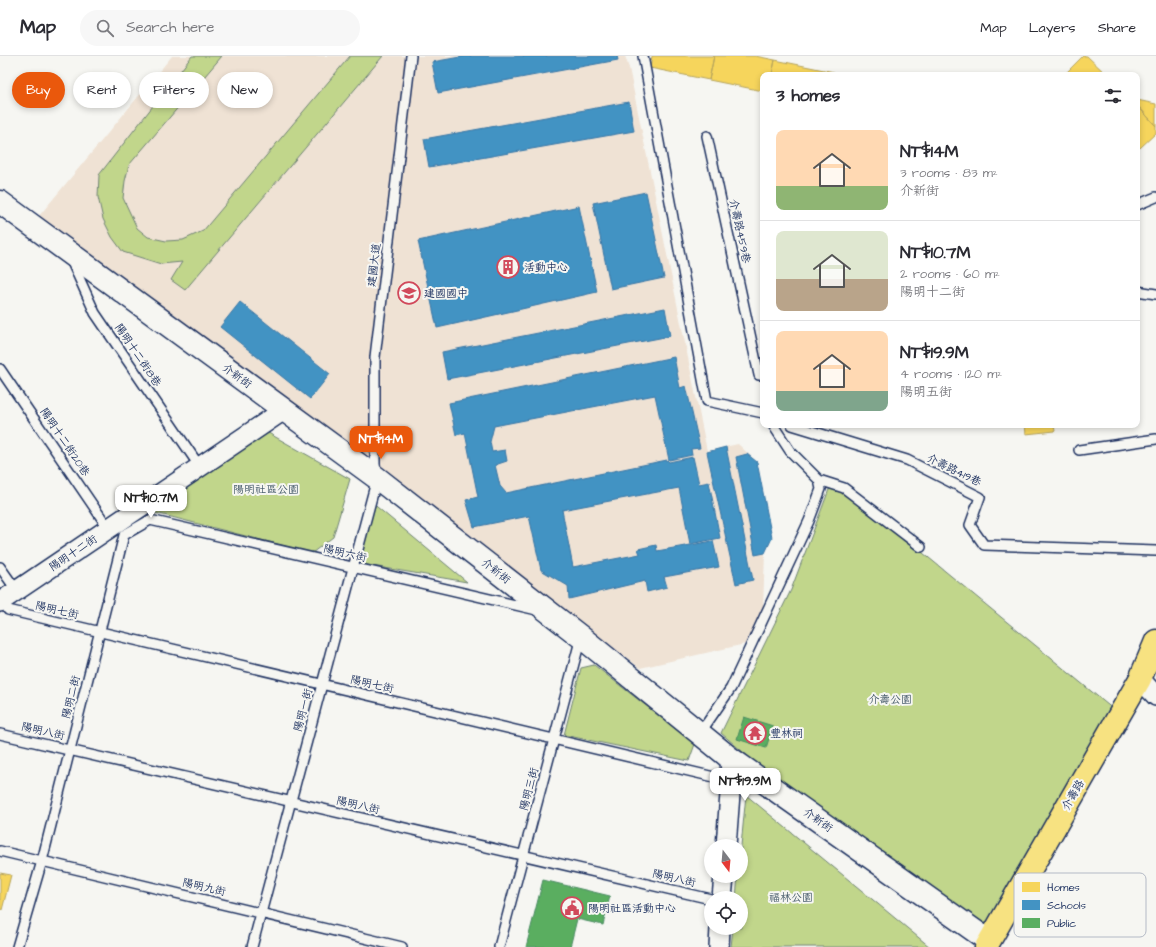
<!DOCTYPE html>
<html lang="en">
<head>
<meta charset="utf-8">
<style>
	:root { --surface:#fff; --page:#f7f7f7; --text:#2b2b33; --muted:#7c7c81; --line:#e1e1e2; --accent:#ea580c }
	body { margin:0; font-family:"Architects Daughter","LXGW WenKai TC",sans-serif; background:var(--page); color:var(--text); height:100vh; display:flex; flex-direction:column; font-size:15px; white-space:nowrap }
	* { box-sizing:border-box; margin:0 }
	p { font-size:13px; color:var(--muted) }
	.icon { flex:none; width:22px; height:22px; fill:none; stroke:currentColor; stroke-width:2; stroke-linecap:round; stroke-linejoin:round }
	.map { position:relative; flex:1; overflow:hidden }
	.panel { position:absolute; left:760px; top:16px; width:380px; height:356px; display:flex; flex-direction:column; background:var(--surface); border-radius:8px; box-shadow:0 2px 6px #0003 }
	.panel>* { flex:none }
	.guide { position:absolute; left:12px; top:16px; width:380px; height:36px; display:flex; gap:8px }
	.needle { width:26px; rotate:164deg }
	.fabs { position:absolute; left:704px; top:783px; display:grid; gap:8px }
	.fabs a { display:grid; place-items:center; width:44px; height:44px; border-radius:50%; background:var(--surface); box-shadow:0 2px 6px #0003; font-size:20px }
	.price { position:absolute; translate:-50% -34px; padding:0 9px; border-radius:8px; background:#fff; color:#222; font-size:13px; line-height:26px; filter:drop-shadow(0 1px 2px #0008) }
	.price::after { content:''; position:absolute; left:50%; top:24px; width:12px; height:9px; margin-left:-6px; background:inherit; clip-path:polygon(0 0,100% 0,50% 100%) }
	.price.selected { background:var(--accent); color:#fff }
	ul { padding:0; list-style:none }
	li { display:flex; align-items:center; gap:12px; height:100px; padding:0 16px }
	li+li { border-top:1px solid var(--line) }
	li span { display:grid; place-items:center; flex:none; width:112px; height:80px; border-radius:8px; color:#555 }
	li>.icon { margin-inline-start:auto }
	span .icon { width:48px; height:48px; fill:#fffc; stroke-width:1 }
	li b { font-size:17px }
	h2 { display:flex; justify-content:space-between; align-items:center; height:48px; padding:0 16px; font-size:17px }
	.pill { padding:0 14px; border-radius:18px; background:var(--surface); box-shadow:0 2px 6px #0003; font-size:14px; line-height:36px }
	.pill.selected { background:var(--accent); color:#fff }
	header { display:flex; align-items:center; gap:24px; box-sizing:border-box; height:56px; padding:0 20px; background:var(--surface); border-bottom:1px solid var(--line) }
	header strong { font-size:19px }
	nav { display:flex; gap:22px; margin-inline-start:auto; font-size:14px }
	.search { width:280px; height:36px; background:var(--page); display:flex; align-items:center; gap:10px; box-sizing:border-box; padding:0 14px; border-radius:22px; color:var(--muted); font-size:15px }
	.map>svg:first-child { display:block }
</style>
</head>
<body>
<header>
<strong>Map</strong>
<div class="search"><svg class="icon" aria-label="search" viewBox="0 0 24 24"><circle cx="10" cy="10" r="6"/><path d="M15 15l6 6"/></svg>Search here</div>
<nav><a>Map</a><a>Layers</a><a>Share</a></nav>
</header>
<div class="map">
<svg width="1156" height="891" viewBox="0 0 1156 891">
	<rect width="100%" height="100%" fill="#f6f6f2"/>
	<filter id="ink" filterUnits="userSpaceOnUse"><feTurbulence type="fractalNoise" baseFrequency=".025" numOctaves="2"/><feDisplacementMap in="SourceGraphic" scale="8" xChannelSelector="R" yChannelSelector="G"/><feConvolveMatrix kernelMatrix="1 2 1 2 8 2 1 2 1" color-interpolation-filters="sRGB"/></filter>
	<g filter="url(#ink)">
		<path fill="#efe2d4" d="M 172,0 L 625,0 L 629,12 L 707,395 L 738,388 L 757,406 L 772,482 L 765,497 L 763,552 L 745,588 L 640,612 L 375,408 L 39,160 Z"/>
		<path fill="#c1d68b" stroke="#6e8274" d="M 192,0 L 222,0 L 129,109 L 125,125 L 123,142 L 137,172 L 148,181 L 166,185 L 183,184 L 203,175 L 350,0 L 383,0 L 185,234 L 171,224 L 182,206 L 161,208 L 123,196 L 112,181 L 103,163 L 98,141 L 99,119 Z
			M 263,374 L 350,423 L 333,481 L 312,497 L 148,455 Z
			M 833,423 L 1114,654 L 981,886 L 750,702 L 721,677 L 791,534 Z
			M 371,446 L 467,526 L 355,507 Z
			M 594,609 L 695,688 L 689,705 L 564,679 L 581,612 Z
			M 746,739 L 930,891 L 731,891 L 733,872 L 741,872 L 741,842 L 736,842 L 738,820 L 741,820 L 741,790 Z"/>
		<path fill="#f6d55c" stroke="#b4a35d" d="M 652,0 L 714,0 L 709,24 L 650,12 Z
			M 714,0 L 755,0 L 775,4 L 772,19 L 763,19 L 763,35 L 709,24 Z
			M 1083,0 L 1087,0 L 1107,19 L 1068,19 L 1066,17 Z
			M 775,4 L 834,16 L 833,19 L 772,19 Z
			M 1137,44 L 1156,48 L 1156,70 L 1137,49 Z
			M 1137,49 L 1156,70 L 1156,77 L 1140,92 L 1137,89 Z
			M 1025,369 L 1054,369 L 1055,375 L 1026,378 Z
			M 0,817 L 11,819 L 2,854 L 0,853 Z"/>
		<path fill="#4393c3" stroke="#3775a5" d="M 466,0 L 617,0 L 618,4 L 438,37 L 432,6 Z
			M 629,46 L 634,75 L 429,111 L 424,83 Z
			M 646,136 L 664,222 L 611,233 L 593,147 Z
			M 579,150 L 597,236 L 437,272 L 418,185 Z
			M 240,246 L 330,318 L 310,343 L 220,271 Z
			M 665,252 L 670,280 L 447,323 L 442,296 Z
			M 674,301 L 680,332 L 686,330 L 700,392 L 691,393 L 692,399 L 669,404 L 655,339 L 494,370 L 490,386 L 492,396 L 505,394 L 507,405 L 495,409 L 500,430 L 506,437 L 667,404 L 669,406 L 693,401 L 699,428 L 709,426 L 720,482 L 690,488 L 679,432 L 562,454 L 573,511 L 640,498 L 638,493 L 656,489 L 657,495 L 713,485 L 719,511 L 664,521 L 667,531 L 647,536 L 645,525 L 569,543 L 568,530 L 541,514 L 529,460 L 474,471 L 466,444 L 478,441 L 465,377 L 456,379 L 449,347 Z
			M 726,391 L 753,524 L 736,528 L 707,396 Z
			M 747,398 L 757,406 L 772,482 L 765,497 L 755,499 L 736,401 Z"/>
		<path fill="#5aae61" stroke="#478860" d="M 744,661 L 773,670 L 766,692 L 737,683 Z
			M 543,824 L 610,840 L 603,869 L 577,863 L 570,891 L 526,891 Z"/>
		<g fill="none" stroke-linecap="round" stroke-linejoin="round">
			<g stroke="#1b2f5e" stroke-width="12">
				<path id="lane" d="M 643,0 L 707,345 L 763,357
					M 707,80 L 759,319 L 763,319
					M 1137,149 L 1156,141
					M 71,204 L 95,257 L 200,411
					M 1137,235 L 1156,238
					M 0,313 L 109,473
					M 792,369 L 907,404 L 980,441 L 970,469 L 984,489 L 1156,495
					M 1079,394 L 1156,383
					M 819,424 L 844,432 L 921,491
					M 0,511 L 17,535
					M 8,554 L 731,725
					M 698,675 L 705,670 L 731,632 L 809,465 L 821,433 L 819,424 L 790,395 L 773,369
					M 0,678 L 711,843
					M 0,795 L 402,891
					M 17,891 L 42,805 L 124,479 L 150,464 L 537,554
					M 252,891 L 377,422 L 375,408 L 375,301 L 411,0
					M 499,891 L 581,581"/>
			</g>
			<g stroke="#1b2f5e" stroke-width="22">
				<path id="street" d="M 0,546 L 284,354
					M 1140,623 L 1156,640
					M 726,790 L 731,725 L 730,702
					M 722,842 L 724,820
					M 719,891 L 720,872"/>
			</g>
			<g stroke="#1b2f5e" stroke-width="25">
				<path id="secondary" d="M 0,146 L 377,422 L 581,581 L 730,702 L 989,885"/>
			</g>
			<g stroke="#1b2f5e" stroke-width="25">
				<path id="primary" d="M 986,891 L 1140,623 L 1156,585"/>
			</g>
			<use href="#lane" stroke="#f6f6f2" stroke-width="9"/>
			<use href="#street" stroke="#f6f6f2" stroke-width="19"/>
			<use href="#secondary" stroke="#f6f6f2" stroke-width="22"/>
			<use href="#primary" stroke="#f7e281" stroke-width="22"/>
		</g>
	</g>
	<defs>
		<g id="building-ring" transform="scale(1.15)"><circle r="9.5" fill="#f6f6f2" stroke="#d1495b" stroke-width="1.5"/><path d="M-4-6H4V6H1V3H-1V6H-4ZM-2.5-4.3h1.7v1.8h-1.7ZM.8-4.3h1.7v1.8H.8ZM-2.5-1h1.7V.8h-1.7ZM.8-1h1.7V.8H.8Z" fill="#d1495b"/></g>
		<g id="school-ring" transform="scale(1.15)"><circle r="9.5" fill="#f6f6f2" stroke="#d1495b" stroke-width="1.5"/><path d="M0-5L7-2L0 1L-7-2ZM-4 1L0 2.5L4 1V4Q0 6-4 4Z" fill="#d1495b"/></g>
		<g id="temple-ring" transform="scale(1.15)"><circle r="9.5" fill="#f6f6f2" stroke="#d1495b" stroke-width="1.5"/><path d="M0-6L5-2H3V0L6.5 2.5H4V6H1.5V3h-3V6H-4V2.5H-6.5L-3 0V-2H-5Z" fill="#d1495b"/></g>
		<g id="civic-ring" transform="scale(1.15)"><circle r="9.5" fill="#f6f6f2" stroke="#d1495b" stroke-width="1.5"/><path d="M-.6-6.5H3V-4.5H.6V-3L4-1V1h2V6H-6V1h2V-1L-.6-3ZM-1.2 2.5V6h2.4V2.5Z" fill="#d1495b"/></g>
	</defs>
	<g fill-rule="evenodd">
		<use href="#building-ring" x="508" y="211"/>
		<use href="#school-ring" x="409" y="237"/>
		<use href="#temple-ring" x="755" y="677"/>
		<use href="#civic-ring" x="572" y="852"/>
	</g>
	<g text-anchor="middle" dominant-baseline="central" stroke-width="4" stroke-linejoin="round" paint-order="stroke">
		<g font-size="11" fill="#1b2f5e" stroke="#f6f6f2">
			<text transform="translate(740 175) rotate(78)">介壽路459巷</text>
			<text transform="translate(374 209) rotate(-83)">建國大道</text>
			<text transform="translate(138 299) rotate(56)">陽明十二街8巷</text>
			<text transform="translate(237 320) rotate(36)">介新街</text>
			<text transform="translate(65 386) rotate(56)">陽明十二街20巷</text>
			<text transform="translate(954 414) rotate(26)">介壽路419巷</text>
			<text transform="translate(73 497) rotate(-34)">陽明十二街</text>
			<text transform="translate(345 497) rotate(13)">陽明六街</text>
			<text transform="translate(496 515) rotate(38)">介新街</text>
			<text transform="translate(57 554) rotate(13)">陽明七街</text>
			<text transform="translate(372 628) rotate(13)">陽明七街</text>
			<text transform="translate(71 641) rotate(-76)">陽明二街</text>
			<text transform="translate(303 654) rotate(-75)">陽明一街</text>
			<text transform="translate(43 675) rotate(13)">陽明八街</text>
			<text transform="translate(529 733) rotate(-75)">陽明三街</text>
			<text transform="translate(1073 739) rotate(-60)">介壽路</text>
			<text transform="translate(358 749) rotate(13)">陽明八街</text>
			<text transform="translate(818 764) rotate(35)">介新街</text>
			<text transform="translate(674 822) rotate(13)">陽明八街</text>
			<text transform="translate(204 831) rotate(13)">陽明九街</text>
		</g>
		<g font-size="11" fill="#1b2f5e" stroke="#f6f6f2" text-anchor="start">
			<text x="524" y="211">活動中心</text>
			<text x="424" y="237">建國國中</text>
			<text x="770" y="677">豐林祠</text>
			<text x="588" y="852">陽明社區活動中心</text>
		</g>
		<g font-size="11" fill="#445969" stroke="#f6f6f2">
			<text x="266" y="433">陽明社區公園</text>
			<text x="890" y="643">介壽公園</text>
			<text x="791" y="841">福林公園</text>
		</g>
	</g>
	<rect x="1014" y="817" width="132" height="64" rx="6" fill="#f6f6f2" stroke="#b4bac6" stroke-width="1"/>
	<rect x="1022" y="826" width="18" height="10" fill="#f6d55c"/>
	<rect x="1022" y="844" width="18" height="10" fill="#4393c3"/>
	<rect x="1022" y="862" width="18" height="10" fill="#5aae61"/>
	<g font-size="11" fill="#1b2f5e">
		<text x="1047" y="835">Homes</text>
		<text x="1047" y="853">Schools</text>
		<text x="1047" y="871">Public</text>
	</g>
</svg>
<div class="fabs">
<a><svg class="needle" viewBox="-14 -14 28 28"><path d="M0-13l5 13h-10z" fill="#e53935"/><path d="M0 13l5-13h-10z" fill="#7c7c81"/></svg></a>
<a><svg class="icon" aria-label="locate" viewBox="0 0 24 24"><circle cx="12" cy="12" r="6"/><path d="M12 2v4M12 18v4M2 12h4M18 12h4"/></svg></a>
</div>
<b class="price selected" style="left:381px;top:404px">NT$14M</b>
<b class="price" style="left:151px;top:463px">NT$10.7M</b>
<b class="price" style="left:745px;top:746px">NT$19.9M</b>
<div class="guide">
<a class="pill selected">Buy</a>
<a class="pill">Rent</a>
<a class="pill">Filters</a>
<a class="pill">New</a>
</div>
<section class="panel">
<h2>3 homes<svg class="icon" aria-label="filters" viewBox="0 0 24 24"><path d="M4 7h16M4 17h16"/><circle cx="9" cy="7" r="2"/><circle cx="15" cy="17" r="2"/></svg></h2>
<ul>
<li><span style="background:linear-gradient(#ffd9b3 70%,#8fb573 0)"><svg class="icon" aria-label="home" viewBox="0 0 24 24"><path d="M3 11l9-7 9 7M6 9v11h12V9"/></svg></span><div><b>NT$14M</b><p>3 rooms · 83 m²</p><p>介新街</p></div></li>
<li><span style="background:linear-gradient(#dfe7d0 60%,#b9a48a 0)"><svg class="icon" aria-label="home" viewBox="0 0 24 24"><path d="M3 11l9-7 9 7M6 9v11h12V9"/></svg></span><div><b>NT$10.7M</b><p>2 rooms · 60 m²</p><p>陽明十二街</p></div></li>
<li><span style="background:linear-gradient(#ffd9b3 75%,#7fa58c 0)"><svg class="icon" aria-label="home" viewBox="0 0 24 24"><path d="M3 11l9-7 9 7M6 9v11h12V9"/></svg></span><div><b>NT$19.9M</b><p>4 rooms · 120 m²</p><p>陽明五街</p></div></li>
</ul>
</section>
</div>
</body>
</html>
